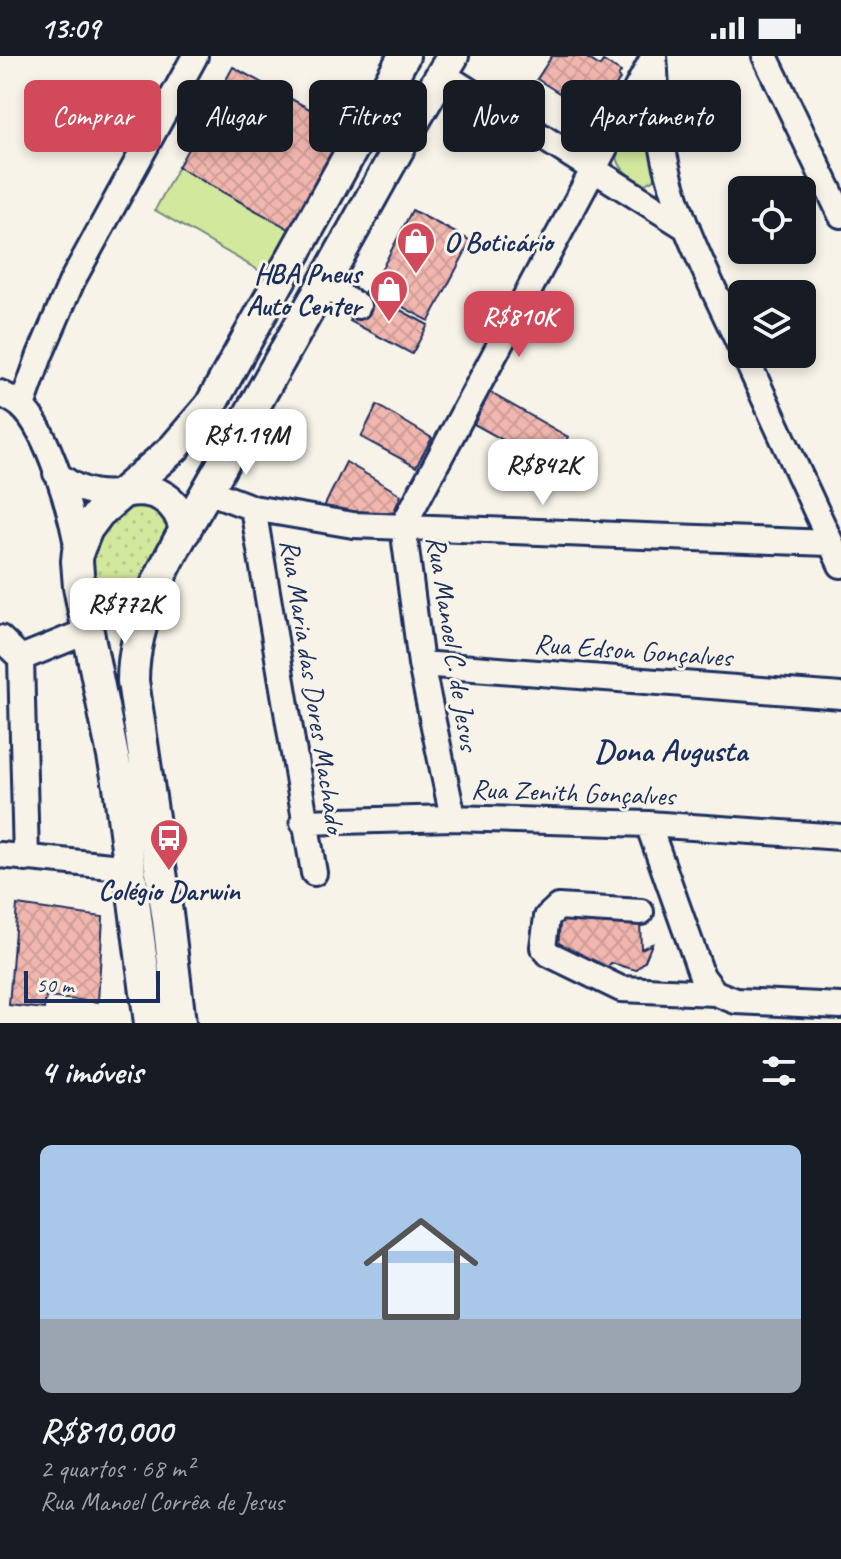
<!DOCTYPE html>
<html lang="pt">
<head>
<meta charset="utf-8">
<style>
	:root { --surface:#171b24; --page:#20242c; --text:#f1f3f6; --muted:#9ea1a6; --accent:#d1495b }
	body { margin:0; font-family:Caveat,sans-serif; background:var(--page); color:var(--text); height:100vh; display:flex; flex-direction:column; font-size:30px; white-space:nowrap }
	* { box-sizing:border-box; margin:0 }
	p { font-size:26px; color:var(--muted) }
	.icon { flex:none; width:44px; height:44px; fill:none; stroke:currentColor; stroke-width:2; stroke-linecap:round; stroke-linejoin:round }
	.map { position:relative; height:967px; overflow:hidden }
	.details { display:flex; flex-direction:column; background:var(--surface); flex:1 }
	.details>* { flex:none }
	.hud { position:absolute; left:24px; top:24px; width:794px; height:72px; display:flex; gap:16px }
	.tools { position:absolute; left:728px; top:120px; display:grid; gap:16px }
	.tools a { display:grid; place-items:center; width:88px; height:88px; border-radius:12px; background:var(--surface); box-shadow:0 4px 12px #0003; font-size:40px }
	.scale { position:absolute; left:24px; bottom:20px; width:136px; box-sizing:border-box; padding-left:8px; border:4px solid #1b2f5e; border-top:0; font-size:22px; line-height:28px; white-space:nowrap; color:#1b2f5e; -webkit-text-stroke:6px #f7f3e8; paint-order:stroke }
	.price { position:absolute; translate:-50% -68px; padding:0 18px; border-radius:16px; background:#fff; color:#222; font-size:26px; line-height:52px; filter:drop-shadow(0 2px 4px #0008) }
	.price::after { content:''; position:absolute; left:50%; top:48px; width:24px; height:18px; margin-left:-12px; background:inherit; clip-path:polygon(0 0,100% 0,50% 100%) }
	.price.on { background:var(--accent); color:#fff }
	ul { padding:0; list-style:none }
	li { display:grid; align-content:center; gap:16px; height:424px; padding:0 40px }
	li span { display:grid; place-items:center; height:248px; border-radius:12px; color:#555 }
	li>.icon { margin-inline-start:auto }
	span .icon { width:144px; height:144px; fill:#fffc; stroke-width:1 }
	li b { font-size:34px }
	h2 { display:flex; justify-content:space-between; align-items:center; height:96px; padding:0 40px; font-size:34px }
	.chip { padding:0 28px; border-radius:12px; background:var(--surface); box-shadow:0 4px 12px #0003; font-size:28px; line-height:72px }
	.chip.on { background:var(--accent); color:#fff }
	.status { display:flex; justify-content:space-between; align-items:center; height:56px; padding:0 40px; background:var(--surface); direction:ltr }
	.status svg { height:22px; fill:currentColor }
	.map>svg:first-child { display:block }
</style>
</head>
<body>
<div class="status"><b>13:09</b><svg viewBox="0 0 49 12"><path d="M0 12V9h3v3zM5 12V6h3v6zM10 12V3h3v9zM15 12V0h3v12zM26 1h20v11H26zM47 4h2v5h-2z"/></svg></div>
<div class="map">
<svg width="841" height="967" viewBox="0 0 841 967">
	<defs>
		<pattern id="garden-dots" width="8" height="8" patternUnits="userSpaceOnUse" patternTransform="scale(2)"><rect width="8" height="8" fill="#d2e89d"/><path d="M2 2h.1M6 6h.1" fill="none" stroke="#b4c78a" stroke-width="1.8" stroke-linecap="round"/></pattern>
		<pattern id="building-cross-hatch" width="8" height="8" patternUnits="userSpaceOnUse" patternTransform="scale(2)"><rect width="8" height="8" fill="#f1b6ae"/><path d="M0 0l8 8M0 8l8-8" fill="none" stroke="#ce9d98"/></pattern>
	</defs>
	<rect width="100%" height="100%" fill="#f7f3e8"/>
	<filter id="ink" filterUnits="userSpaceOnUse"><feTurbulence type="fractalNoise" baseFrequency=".0125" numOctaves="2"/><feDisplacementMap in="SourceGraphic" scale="16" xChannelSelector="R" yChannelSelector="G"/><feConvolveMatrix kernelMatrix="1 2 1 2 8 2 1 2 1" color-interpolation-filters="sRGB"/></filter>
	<g filter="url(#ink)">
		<path fill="#d2e89d" stroke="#768c7e" stroke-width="2" d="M 638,63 L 643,67 L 657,116 L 655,123 L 645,128 C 606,111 615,93 631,64 Z
			M 178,111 L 291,174 L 265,218 L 155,154 Z"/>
		<path fill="url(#garden-dots)" stroke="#768c7e" stroke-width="2" d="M 154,445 L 173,469 L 157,511 L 135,539 L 107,538 L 91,522 L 93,483 L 123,452 Z"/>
		<path fill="url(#building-cross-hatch)" stroke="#1b2f5e" stroke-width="2" d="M 552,0 L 584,0 L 600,10 L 603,5 L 621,16 L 618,21 L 620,23 L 602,52 L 599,50 L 595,56 L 578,44 L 581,39 L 565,29 L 559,37 L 537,23 Z
			M 233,11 L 348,74 L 291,174 L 178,111 Z
			M 412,154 L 471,185 L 429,265 L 371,234 Z
			M 365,235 L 428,269 L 412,298 L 350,265 Z
			M 489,336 L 568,381 L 552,411 L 474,368 Z
			M 377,349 L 432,382 L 416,411 L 361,381 Z
			M 346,406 L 401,439 L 393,458 L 322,455 Z
			M 17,849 L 103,861 L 98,946 L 46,941 L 44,953 L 9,949 Z
			M 560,860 L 640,865 L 641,893 L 652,888 L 645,905 L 636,914 L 611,907 L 601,919 L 577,905 L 577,896 L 558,894 Z"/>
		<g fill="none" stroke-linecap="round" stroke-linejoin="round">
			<g stroke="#1b2f5e" stroke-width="30">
				<path id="minor" d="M 654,0 C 656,25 656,50 660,74 C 670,152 710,224 742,294
					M 765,0 L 841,159
					M 442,18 L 687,172
					M 322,229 L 358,250
					M 744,298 L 841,509
					M 0,337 C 7,341 16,345 21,350 C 49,374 72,459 78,495
					M 22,350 L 40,299 L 72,225 L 195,0
					M 56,417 C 76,435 98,441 124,436
					M 208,435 L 253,452 L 353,469 L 829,487
					M 253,452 L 314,817
					M 0,582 L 21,602 L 26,803
					M 21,602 L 88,575
					M 421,608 L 841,640
					M 453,762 L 421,608 L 403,470 L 654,0
					M 303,766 L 453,762 L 648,768 L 841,781
					M 648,768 L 702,920 L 715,937
					M 0,799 L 131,812
					M 641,856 L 558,851 L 547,861 L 543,891 L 549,898 L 621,933 L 715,937 L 736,945 L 841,950"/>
			</g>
			<g stroke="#1b2f5e" stroke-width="36">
				<path id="major" d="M 124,436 C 155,429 179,444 185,475
					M 79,531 C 100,551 121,561 148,546
					M 150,967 L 119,730 L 79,531 L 77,505 L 78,495 L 87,473 L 99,457 L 174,392 L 210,350 L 404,0
					M 180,967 L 168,864 L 133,625 C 133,544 191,468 228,398 C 264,330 304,263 341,196 C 378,130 413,64 453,0"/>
			</g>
			<use href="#minor" stroke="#f7f3e8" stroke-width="24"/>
			<use href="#major" stroke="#f7f3e8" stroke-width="30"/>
		</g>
	</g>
	<defs>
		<g id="shop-pin" transform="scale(2)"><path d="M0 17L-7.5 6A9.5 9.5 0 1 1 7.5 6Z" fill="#d1495b" stroke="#f7f3e8"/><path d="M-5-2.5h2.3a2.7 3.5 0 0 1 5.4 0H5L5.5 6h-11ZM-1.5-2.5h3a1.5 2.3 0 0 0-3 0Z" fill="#fff"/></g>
		<g id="bus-pin" transform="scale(2)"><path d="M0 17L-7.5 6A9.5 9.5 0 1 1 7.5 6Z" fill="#d1495b" stroke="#f7f3e8"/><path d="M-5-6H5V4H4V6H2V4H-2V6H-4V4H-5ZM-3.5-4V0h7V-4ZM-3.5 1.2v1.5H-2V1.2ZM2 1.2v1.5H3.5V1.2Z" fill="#fff"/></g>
	</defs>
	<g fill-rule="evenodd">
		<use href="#shop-pin" x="416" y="185"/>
		<use href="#shop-pin" x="389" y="233"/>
		<use href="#bus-pin" x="169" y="782"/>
	</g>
	<g text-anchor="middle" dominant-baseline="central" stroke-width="6" stroke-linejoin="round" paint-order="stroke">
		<g font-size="28" font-weight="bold" fill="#1b2f5e" stroke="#f7f3e8" text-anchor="start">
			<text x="444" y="185">O Boticário</text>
			<text x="361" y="217" text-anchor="end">HBA Pneus<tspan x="361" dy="32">Auto Center</tspan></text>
			<text x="169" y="834" text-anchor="middle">Colégio Darwin</text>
		</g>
		<g font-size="28" fill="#1b2f5e" stroke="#f7f3e8">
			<text transform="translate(453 587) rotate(81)">Rua Manoel C. de Jesus</text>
			<text transform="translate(633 594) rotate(4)">Rua Edson Gonçalves</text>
			<text transform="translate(313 630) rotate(81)">Rua Maria das Dores Machado</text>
			<text transform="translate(573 736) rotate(2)">Rua Zenith Gonçalves</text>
		</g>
		<g font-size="32" font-weight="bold" fill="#1b2f5e" stroke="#f7f3e8">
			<text x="671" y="694">Dona Augusta</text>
		</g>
	</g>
</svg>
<div class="tools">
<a><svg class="icon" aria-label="locate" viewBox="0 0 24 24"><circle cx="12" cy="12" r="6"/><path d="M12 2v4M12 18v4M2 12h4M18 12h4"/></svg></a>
<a><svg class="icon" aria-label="layers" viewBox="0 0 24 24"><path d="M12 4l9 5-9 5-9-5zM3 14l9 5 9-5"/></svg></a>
</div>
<div class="scale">50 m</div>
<b class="price on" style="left:519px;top:303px">R$810K</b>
<b class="price" style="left:246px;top:421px">R$1.19M</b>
<b class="price" style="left:543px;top:451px">R$842K</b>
<b class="price" style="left:125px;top:590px">R$772K</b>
<div class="hud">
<a class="chip on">Comprar</a>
<a class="chip">Alugar</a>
<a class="chip">Filtros</a>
<a class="chip">Novo</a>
<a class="chip">Apartamento</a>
</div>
</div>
<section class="details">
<h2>4 imóveis<svg class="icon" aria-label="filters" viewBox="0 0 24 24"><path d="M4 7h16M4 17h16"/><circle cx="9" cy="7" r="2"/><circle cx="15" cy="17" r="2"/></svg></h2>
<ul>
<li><span style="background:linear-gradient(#a9c7e8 70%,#9aa5b1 0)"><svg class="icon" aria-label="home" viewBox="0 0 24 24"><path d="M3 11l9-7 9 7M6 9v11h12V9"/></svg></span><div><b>R$810,000</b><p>2 quartos · 68 m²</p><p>Rua Manoel Corrêa de Jesus</p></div></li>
</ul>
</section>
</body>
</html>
